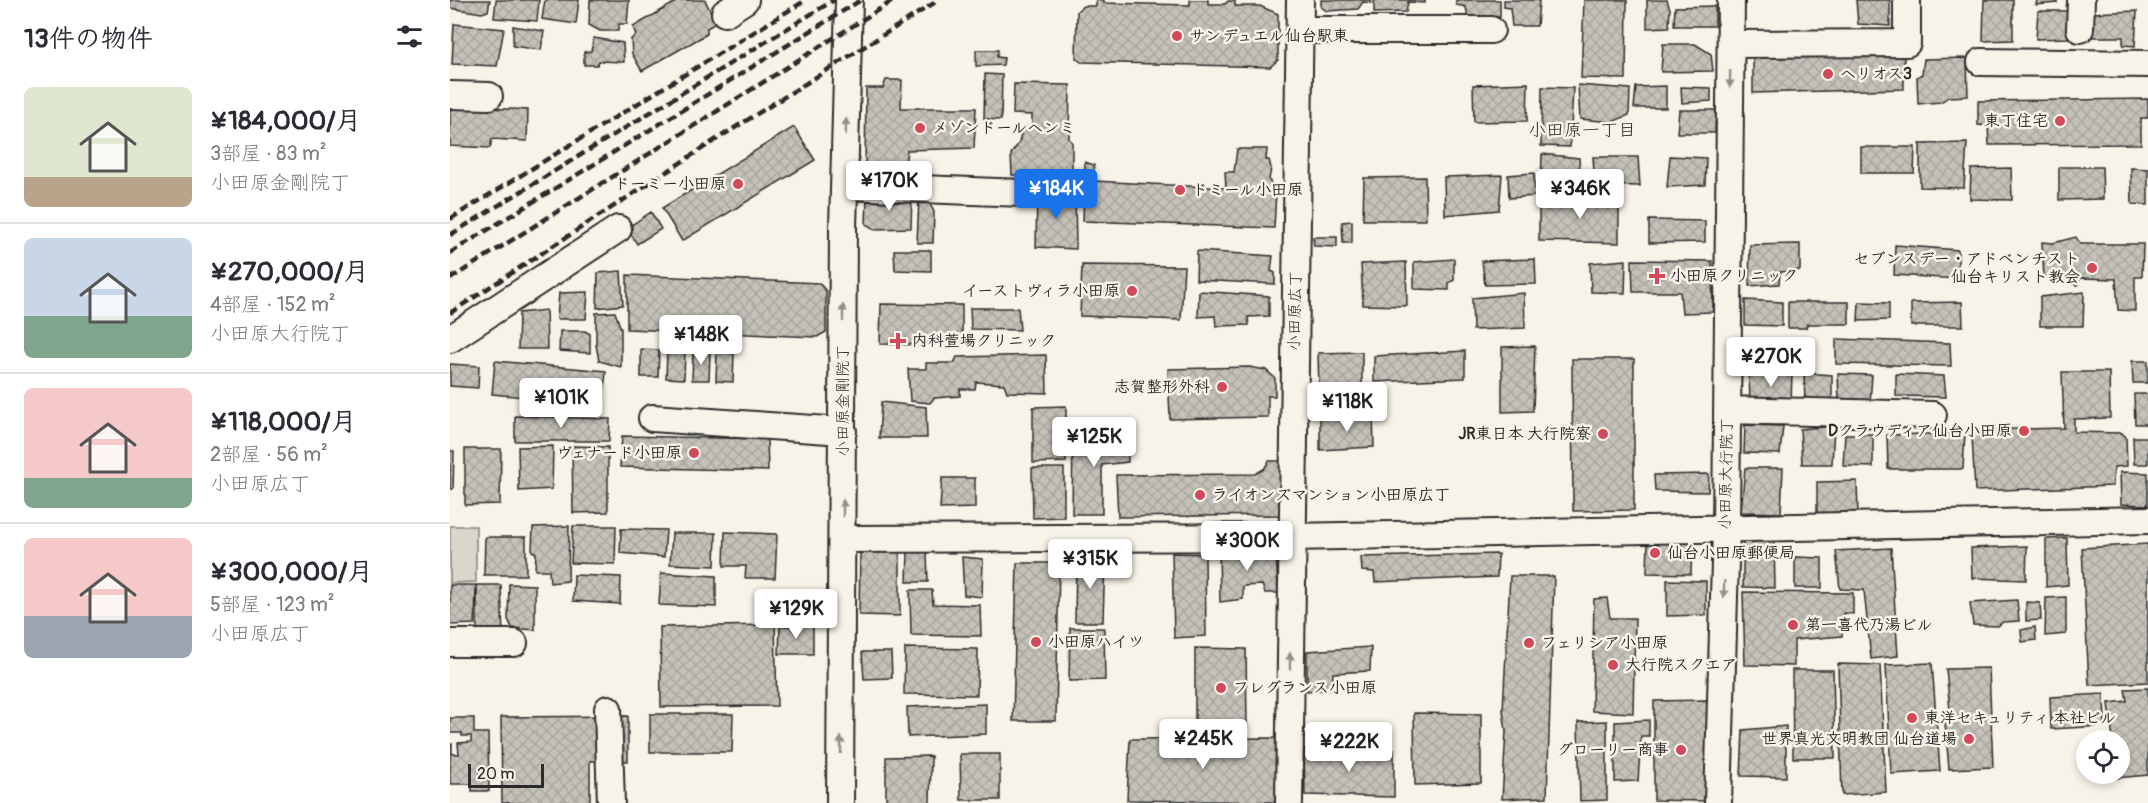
<!DOCTYPE html>
<html lang="ja">
<head>
<meta charset="utf-8">
<style>
	:root { --surface:#fff; --page:#f7f7f7; --text:#2b2b33; --muted:#7c7c81; --line:#e1e1e2; --accent:#1a73e8 }
	body { margin:0; font-family:Pangolin,"Klee One",sans-serif; background:var(--page); color:var(--text); height:100vh; display:flex; flex-direction:column; font-size:22px; white-space:nowrap }
	* { box-sizing:border-box; margin:0 }
	p { font-size:20px; color:var(--muted) }
	.icon { flex:none; width:33px; height:33px; fill:none; stroke:currentColor; stroke-width:2; stroke-linecap:round; stroke-linejoin:round }
	.map { position:relative; flex:1; overflow:hidden }
	.side { display:flex; flex-direction:column; background:var(--surface); width:450px }
	.side>* { flex:none }
	.tools { position:absolute; left:1626px; top:730px; display:grid; gap:12px }
	.tools a { display:grid; place-items:center; width:54px; height:54px; border-radius:50%; background:var(--surface); box-shadow:0 3px 9px #0003; font-size:30px }
	.scale { position:absolute; left:18px; bottom:15px; width:76px; box-sizing:border-box; padding-left:6px; border:3px solid #2b2b2b; border-top:0; font-size:16px; line-height:21px; white-space:nowrap; color:#2b2b2b; -webkit-text-stroke:4px #f7f3e8; paint-order:stroke }
	.price { position:absolute; translate:-50% -51px; padding:0 14px; border-radius:6px; background:#fff; color:#222; font-size:20px; line-height:39px; filter:drop-shadow(0 2px 3px #0008) }
	.price::after { content:''; position:absolute; left:50%; top:36px; width:18px; height:14px; margin-left:-9px; background:inherit; clip-path:polygon(0 0,100% 0,50% 100%) }
	.price.selected { background:var(--accent); color:#fff }
	ul { padding:0; list-style:none }
	li { display:flex; align-items:center; gap:18px; height:150px; padding:0 24px }
	li+li { border-top:2px solid var(--line) }
	li span { display:grid; place-items:center; flex:none; width:168px; height:120px; border-radius:9px; color:#555 }
	li>.icon { margin-inline-start:auto }
	span .icon { width:72px; height:72px; fill:#fffc; stroke-width:1 }
	li b { font-size:26px }
	h2 { display:flex; justify-content:space-between; align-items:center; height:72px; padding:0 24px; font-size:26px }
	main { display:flex; flex:1; min-height:0 }
	.map>svg:first-child { display:block }
</style>
</head>
<body>
<main>
<section class="side">
<h2>13件の物件<svg class="icon" aria-label="filters" viewBox="0 0 24 24"><path d="M4 7h16M4 17h16"/><circle cx="9" cy="7" r="2"/><circle cx="15" cy="17" r="2"/></svg></h2>
<ul>
<li><span style="background:linear-gradient(#dfe7d0 75%,#b9a48a 0)"><svg class="icon" aria-label="home" viewBox="0 0 24 24"><path d="M3 11l9-7 9 7M6 9v11h12V9"/></svg></span><div><b>¥184,000/月</b><p>3部屋 · 83 m²</p><p>小田原金剛院丁</p></div></li>
<li><span style="background:linear-gradient(#c9d6e8 65%,#7fa58c 0)"><svg class="icon" aria-label="home" viewBox="0 0 24 24"><path d="M3 11l9-7 9 7M6 9v11h12V9"/></svg></span><div><b>¥270,000/月</b><p>4部屋 · 152 m²</p><p>小田原大行院丁</p></div></li>
<li><span style="background:linear-gradient(#f6c9c9 75%,#7fa58c 0)"><svg class="icon" aria-label="home" viewBox="0 0 24 24"><path d="M3 11l9-7 9 7M6 9v11h12V9"/></svg></span><div><b>¥118,000/月</b><p>2部屋 · 56 m²</p><p>小田原広丁</p></div></li>
<li><span style="background:linear-gradient(#f6c9c9 65%,#9aa5b1 0)"><svg class="icon" aria-label="home" viewBox="0 0 24 24"><path d="M3 11l9-7 9 7M6 9v11h12V9"/></svg></span><div><b>¥300,000/月</b><p>5部屋 · 123 m²</p><p>小田原広丁</p></div></li>
</ul>
</section>
<div class="map">
<svg width="1698" height="803" viewBox="0 0 1698 803">
	<defs>
		<pattern id="building-cross-hatch" width="8" height="8" patternUnits="userSpaceOnUse" patternTransform="scale(1.5)"><rect width="8" height="8" fill="#c4c1b9"/><path d="M0 0l8 8M0 8l8-8" fill="none" stroke="#a9a69f"/></pattern>
	</defs>
	<rect width="100%" height="100%" fill="#f7f3e8"/>
	<filter id="ink" filterUnits="userSpaceOnUse"><feTurbulence type="fractalNoise" baseFrequency=".0167" numOctaves="2"/><feDisplacementMap in="SourceGraphic" scale="12" xChannelSelector="R" yChannelSelector="G"/><feConvolveMatrix kernelMatrix="1 2 1 2 8 2 1 2 1" color-interpolation-filters="sRGB"/></filter>
	<g filter="url(#ink)">
		<path fill="#dad6cc" stroke="#82807c" stroke-width="1.5" d="M 0,526 L 26,526 L 26,582 L 0,583 Z"/>
		<path fill="url(#building-cross-hatch)" stroke="#2b2b2b" stroke-width="1.5" d="M 0,0 L 40,0 L 38,11 L 32,13 L 0,8 Z
			M 46,0 L 89,0 L 87,21 L 44,18 Z
			M 95,0 L 129,0 L 126,24 L 92,19 Z
			M 140,0 L 179,0 L 177,24 L 169,24 L 168,31 L 150,31 L 139,25 Z
			M 229,0 L 255,0 L 266,23 L 257,28 L 257,34 L 192,71 L 182,54 L 181,39 L 186,35 L 183,27 Z
			M 646,0 L 654,0 L 654,3 L 740,5 L 740,0 L 758,0 L 758,4 L 775,4 L 778,1 L 785,1 L 785,6 L 810,6 L 828,14 L 828,60 L 820,67 L 631,62 L 626,58 L 627,11 L 633,6 L 646,6 Z
			M 871,0 L 921,0 L 921,3 L 913,2 L 908,9 L 877,11 L 871,7 Z
			M 924,0 L 975,0 L 975,3 L 958,2 L 956,12 L 924,13 Z
			M 1006,0 L 1050,0 L 1050,17 L 1018,18 L 1016,7 L 1006,5 Z
			M 1054,0 L 1089,0 L 1087,26 L 1062,26 L 1060,8 L 1054,7 Z
			M 1134,0 L 1177,0 L 1176,79 L 1131,78 Z
			M 1197,0 L 1217,0 L 1220,9 L 1219,27 L 1197,28 Z
			M 1406,0 L 1440,0 L 1440,26 L 1408,24 Z
			M 1534,0 L 1563,0 L 1563,40 L 1533,41 Z
			M 1587,0 L 1607,0 L 1607,3 L 1586,5 Z
			M 1265,6 L 1265,26 L 1224,26 L 1225,7 Z
			M 1588,11 L 1619,11 L 1618,38 L 1586,39 Z
			M 1687,11 L 1685,46 L 1673,45 L 1673,37 L 1642,37 L 1641,13 Z
			M 4,24 L 54,29 L 47,66 L 2,64 Z
			M 63,26 L 94,31 L 91,50 L 63,46 Z
			M 144,38 L 173,43 L 174,62 L 149,61 L 147,65 L 134,65 L 134,52 L 141,51 Z
			M 1213,44 L 1245,44 L 1261,54 L 1263,71 L 1211,72 Z
			M 526,50 L 548,50 L 547,57 L 554,58 L 553,65 L 526,66 Z
			M 1454,56 L 1454,89 L 1303,93 L 1303,58 Z
			M 1517,58 L 1518,96 L 1498,97 L 1491,102 L 1468,104 L 1467,77 L 1472,74 L 1474,59 Z
			M 535,74 L 552,75 L 551,120 L 534,119 Z
			M 436,80 L 452,80 L 451,108 L 526,108 L 524,148 L 457,150 L 454,174 L 415,172 L 416,88 L 433,88 Z
			M 1078,83 L 1077,121 L 1024,122 L 1023,85 Z
			M 564,84 L 620,85 L 619,139 L 622,142 L 622,175 L 562,175 L 561,154 L 569,143 L 572,128 L 582,127 L 582,115 L 563,114 Z
			M 1128,85 L 1180,89 L 1179,115 L 1162,122 L 1130,119 Z
			M 1216,86 L 1216,108 L 1184,108 L 1186,87 Z
			M 1092,87 L 1123,88 L 1120,147 L 1091,146 Z
			M 1231,87 L 1261,88 L 1261,101 L 1232,103 Z
			M 1698,99 L 1698,118 L 1691,118 L 1691,144 L 1539,145 L 1538,126 L 1528,125 L 1528,101 Z
			M 0,106 L 78,110 L 77,141 L 42,139 L 40,148 L 0,146 Z
			M 1229,110 L 1266,110 L 1265,133 L 1227,133 Z
			M 344,127 L 365,160 L 232,241 L 212,208 Z
			M 1517,143 L 1514,188 L 1470,187 L 1470,144 Z
			M 1411,147 L 1465,147 L 1464,173 L 1411,173 Z
			M 787,149 L 817,149 L 816,160 L 819,160 L 821,168 L 819,180 L 826,192 L 824,228 L 633,221 L 635,162 L 644,165 L 644,181 L 776,188 L 775,172 L 784,172 Z
			M 1092,154 L 1129,158 L 1131,186 L 1091,187 Z
			M 1220,156 L 1256,158 L 1255,185 L 1217,187 Z
			M 1143,157 L 1188,157 L 1190,186 L 1145,185 Z
			M 1609,167 L 1652,167 L 1653,199 L 1609,200 Z
			M 1561,168 L 1562,200 L 1520,199 L 1521,169 Z
			M 1681,168 L 1698,169 L 1698,205 L 1682,204 Z
			M 1084,173 L 1085,196 L 1059,198 L 1058,175 Z
			M 1052,175 L 1049,210 L 995,215 L 994,177 Z
			M 975,177 L 976,220 L 913,220 L 914,178 Z
			M 587,192 L 625,192 L 626,249 L 586,247 Z
			M 462,196 L 461,228 L 424,229 L 416,224 L 417,197 Z
			M 1169,196 L 1169,243 L 1089,241 L 1089,199 Z
			M 469,198 L 478,200 L 484,212 L 483,243 L 467,243 Z
			M 201,212 L 211,229 L 187,244 L 177,228 Z
			M 1199,220 L 1255,221 L 1255,242 L 1199,243 Z
			M 902,221 L 902,243 L 893,243 L 892,222 Z
			M 863,237 L 887,237 L 887,247 L 864,246 Z
			M 1626,237 L 1630,244 L 1693,244 L 1692,277 L 1685,277 L 1685,311 L 1668,310 L 1666,279 L 1630,278 L 1628,285 L 1603,279 L 1594,278 L 1592,242 L 1603,243 Z
			M 1350,244 L 1350,270 L 1330,272 L 1329,284 L 1299,286 L 1300,245 Z
			M 1445,245 L 1508,250 L 1508,279 L 1444,275 Z
			M 444,250 L 481,250 L 481,271 L 445,270 Z
			M 747,251 L 823,256 L 821,271 L 825,273 L 825,284 L 746,280 Z
			M 1004,259 L 1004,280 L 999,283 L 999,290 L 964,289 L 964,262 Z
			M 1085,259 L 1086,284 L 1035,285 L 1032,261 Z
			M 1176,260 L 1175,293 L 1141,292 L 1140,263 Z
			M 1182,260 L 1262,261 L 1263,312 L 1232,313 L 1230,292 L 1183,292 Z
			M 956,262 L 957,306 L 913,305 L 911,264 Z
			M 632,265 L 734,266 L 731,320 L 630,316 Z
			M 171,271 L 173,305 L 147,308 L 148,273 Z
			M 177,275 L 369,283 L 376,291 L 376,332 L 367,337 L 177,329 Z
			M 749,291 L 819,296 L 819,316 L 798,317 L 799,325 L 766,326 L 765,316 L 748,317 Z
			M 138,292 L 136,319 L 107,319 L 109,293 Z
			M 1634,292 L 1633,326 L 1590,326 L 1590,297 Z
			M 1074,293 L 1075,328 L 1023,330 L 1022,298 Z
			M 1295,300 L 1332,302 L 1332,326 L 1295,325 Z
			M 1338,302 L 1399,302 L 1399,324 L 1357,324 L 1356,328 L 1338,328 Z
			M 1409,302 L 1439,303 L 1439,320 L 1408,321 Z
			M 1512,302 L 1513,326 L 1461,326 L 1461,303 Z
			M 431,304 L 512,305 L 512,340 L 480,345 L 430,344 Z
			M 520,308 L 568,308 L 570,330 L 521,329 Z
			M 96,310 L 97,349 L 68,349 L 69,313 Z
			M 165,312 L 171,329 L 171,367 L 149,361 L 146,345 L 146,313 Z
			M 110,331 L 135,331 L 140,334 L 140,353 L 109,351 Z
			M 1334,339 L 1334,368 L 1294,368 L 1294,341 Z
			M 1386,339 L 1500,343 L 1501,366 L 1386,364 Z
			M 1085,346 L 1083,411 L 1052,412 L 1052,347 Z
			M 191,349 L 209,350 L 208,377 L 191,377 Z
			M 217,351 L 235,351 L 234,379 L 216,378 Z
			M 1015,351 L 1015,378 L 924,382 L 924,356 Z
			M 243,352 L 260,352 L 259,380 L 242,380 Z
			M 267,352 L 284,353 L 283,382 L 266,381 Z
			M 912,352 L 912,388 L 869,390 L 868,353 Z
			M 596,355 L 597,393 L 557,392 L 554,384 L 526,382 L 525,389 L 510,389 L 510,396 L 484,398 L 480,403 L 460,401 L 458,369 L 476,369 L 476,363 L 504,363 L 507,357 Z
			M 1122,359 L 1184,359 L 1184,510 L 1123,511 Z
			M 45,361 L 156,371 L 153,404 L 42,394 Z
			M 1682,361 L 1698,361 L 1698,383 L 1683,383 Z
			M 0,364 L 29,366 L 28,388 L 0,386 Z
			M 799,367 L 816,370 L 825,378 L 825,396 L 818,396 L 818,417 L 720,419 L 718,369 Z
			M 1612,372 L 1659,372 L 1660,418 L 1624,419 L 1624,432 L 1672,433 L 1676,437 L 1677,466 L 1664,467 L 1663,486 L 1525,491 L 1522,436 L 1526,430 L 1614,428 Z
			M 1354,373 L 1382,375 L 1382,404 L 1355,403 Z
			M 1342,374 L 1341,402 L 1300,402 L 1299,375 Z
			M 1388,374 L 1422,375 L 1420,404 L 1389,402 Z
			M 1446,374 L 1494,376 L 1496,397 L 1446,396 Z
			M 1684,394 L 1698,394 L 1698,424 L 1685,424 Z
			M 431,402 L 476,407 L 477,438 L 429,438 Z
			M 616,406 L 616,462 L 583,463 L 583,407 Z
			M 923,415 L 924,447 L 870,450 L 870,418 Z
			M 65,416 L 160,419 L 159,441 L 65,441 Z
			M 1295,425 L 1333,426 L 1330,454 L 1294,453 Z
			M 1384,426 L 1382,464 L 1352,464 L 1350,429 Z
			M 677,433 L 678,462 L 652,465 L 652,514 L 622,514 L 623,434 Z
			M 1515,433 L 1513,469 L 1438,469 L 1437,435 Z
			M 1395,434 L 1423,434 L 1423,467 L 1393,466 Z
			M 172,436 L 317,439 L 318,471 L 170,467 Z
			M 1683,437 L 1698,437 L 1698,464 L 1684,464 Z
			M 103,446 L 102,489 L 69,491 L 68,447 Z
			M 122,446 L 158,447 L 158,512 L 123,513 Z
			M 15,449 L 51,449 L 50,504 L 15,505 Z
			M 0,451 L 4,451 L 3,489 L 0,489 Z
			M 819,461 L 834,461 L 834,515 L 668,517 L 666,475 L 805,474 L 814,469 Z
			M 582,468 L 614,468 L 614,517 L 583,518 Z
			M 1295,468 L 1333,468 L 1331,513 L 1291,512 Z
			M 1670,472 L 1698,473 L 1698,505 L 1671,504 Z
			M 1259,474 L 1258,492 L 1205,491 L 1204,475 Z
			M 492,478 L 525,478 L 525,508 L 490,509 Z
			M 1407,481 L 1408,513 L 1367,514 L 1367,482 Z
			M 119,526 L 118,581 L 100,583 L 99,570 L 85,570 L 86,553 L 82,551 L 83,527 Z
			M 123,526 L 166,526 L 165,564 L 121,563 Z
			M 171,529 L 216,530 L 214,557 L 170,553 Z
			M 275,532 L 327,534 L 325,578 L 295,578 L 296,566 L 274,566 Z
			M 222,533 L 266,533 L 265,566 L 220,564 Z
			M 35,537 L 76,537 L 76,575 L 34,575 Z
			M 1293,538 L 1324,539 L 1325,588 L 1293,587 Z
			M 1617,538 L 1618,585 L 1596,587 L 1596,539 Z
			M 1198,541 L 1242,543 L 1241,574 L 1197,573 Z
			M 1698,544 L 1698,682 L 1639,685 L 1632,548 Z
			M 1577,546 L 1576,580 L 1522,578 L 1521,548 Z
			M 1441,548 L 1448,656 L 1421,659 L 1414,590 L 1390,589 L 1386,551 Z
			M 769,549 L 826,550 L 828,593 L 815,593 L 812,585 L 793,586 L 793,599 L 770,602 Z
			M 450,550 L 450,616 L 409,615 L 410,551 Z
			M 477,551 L 478,582 L 457,582 L 458,552 Z
			M 722,553 L 755,554 L 756,636 L 724,638 Z
			M 1048,554 L 1047,577 L 925,582 L 924,572 L 912,571 L 911,557 Z
			M 512,557 L 533,559 L 532,597 L 514,595 Z
			M 1345,557 L 1372,558 L 1372,588 L 1345,588 Z
			M 655,558 L 653,622 L 625,622 L 626,560 Z
			M 567,563 L 609,563 L 606,721 L 563,721 Z
			M 211,573 L 266,576 L 266,607 L 209,605 Z
			M 124,575 L 171,577 L 170,604 L 123,601 Z
			M 1060,576 L 1104,576 L 1097,797 L 1052,799 L 1056,731 L 1053,710 Z
			M 1217,580 L 1256,581 L 1256,615 L 1217,616 Z
			M 59,584 L 85,585 L 85,630 L 62,628 L 58,619 Z
			M 0,585 L 26,585 L 25,624 L 0,625 Z
			M 27,585 L 51,585 L 53,636 L 27,635 Z
			M 460,590 L 482,590 L 483,604 L 530,605 L 531,636 L 461,635 Z
			M 1293,592 L 1403,593 L 1403,614 L 1394,613 L 1392,636 L 1344,640 L 1344,666 L 1295,665 Z
			M 1616,597 L 1616,634 L 1595,636 L 1596,598 Z
			M 1157,598 L 1160,618 L 1185,618 L 1183,713 L 1142,711 L 1144,599 Z
			M 1567,600 L 1569,621 L 1553,622 L 1548,626 L 1523,625 L 1520,603 Z
			M 1576,602 L 1590,603 L 1591,620 L 1576,621 Z
			M 325,625 L 327,706 L 211,707 L 210,627 Z
			M 363,625 L 363,654 L 329,654 L 330,626 Z
			M 1585,627 L 1586,640 L 1572,642 L 1571,630 Z
			M 620,628 L 654,628 L 655,680 L 619,681 Z
			M 921,647 L 920,671 L 883,673 L 882,689 L 857,691 L 857,651 Z
			M 455,648 L 528,649 L 527,695 L 454,694 Z
			M 745,648 L 796,649 L 797,727 L 745,728 Z
			M 412,652 L 441,652 L 442,678 L 414,679 Z
			M 1482,663 L 1490,771 L 1441,774 L 1436,665 Z
			M 1388,664 L 1430,665 L 1436,792 L 1392,795 Z
			M 1539,668 L 1543,767 L 1499,769 L 1494,711 L 1500,710 L 1496,669 Z
			M 1342,670 L 1383,670 L 1385,758 L 1343,758 Z
			M 1698,688 L 1698,775 L 1666,778 L 1666,774 L 1670,774 L 1670,741 L 1663,741 L 1659,703 L 1677,701 L 1675,689 Z
			M 1654,694 L 1655,726 L 1601,729 L 1600,697 Z
			M 1258,700 L 1257,801 L 1204,800 L 1204,701 Z
			M 536,704 L 536,734 L 458,737 L 457,707 Z
			M 964,713 L 1031,714 L 1031,783 L 965,785 Z
			M 200,714 L 283,714 L 282,752 L 200,752 Z
			M 178,716 L 178,761 L 140,761 L 140,802 L 52,803 L 51,717 Z
			M 0,718 L 24,718 L 24,733 L 38,733 L 39,791 L 22,791 L 22,784 L 0,784 L 0,745 L 2,744 L 2,754 L 9,754 L 8,743 L 21,742 L 21,736 L 12,736 L 12,733 L 0,733 Z
			M 1199,720 L 1199,736 L 1191,736 L 1188,781 L 1165,782 L 1165,722 Z
			M 1157,721 L 1157,800 L 1130,801 L 1128,722 Z
			M 1336,726 L 1336,777 L 1291,776 L 1293,730 Z
			M 826,738 L 826,802 L 677,800 L 680,739 Z
			M 854,749 L 944,750 L 944,797 L 855,795 Z
			M 510,754 L 550,754 L 550,800 L 511,800 Z
			M 481,756 L 480,803 L 436,803 L 436,757 Z"/>
		<g fill="none" stroke-linecap="round" stroke-linejoin="round">
			<g stroke="#2b2b2b" stroke-width="30">
				<path id="minor" d="M 275,13 L 295,0
					M 1630,29 L 1631,0
					M 849,30 L 1041,30
					M 1281,44 L 1457,43 L 1457,0
					M 1531,62 L 1698,64
					M 0,95 L 39,96
					M 395,186 L 573,193
					M 0,339 L 168,229
					M 1277,410 L 1483,415
					M 202,418 L 393,431
					M 393,539 L 841,537 L 1698,520
					M 0,643 L 64,643
					M 158,709 L 161,803
					M 390,803 L 393,228 L 399,0
					M 839,803 L 850,0
					M 1268,803 L 1276,528 L 1281,0"/>
			</g>
			<use href="#minor" stroke="#f7f3e8" stroke-width="26"/>
			<path stroke="#2b2b2b" stroke-width="4.5" stroke-dasharray="9 4.5" stroke-linecap="butt" d="M 0,219 L 356,0
				M 0,235 L 384,0
				M 0,253 L 411,0
				M 0,279 L 444,0
				M 0,313 L 267,139 L 489,0"/>
		</g>
		<defs><path id="oneway-solid" d="M-6-.8H1V-3.2L6.5 0L1 3.2V.8H-6Z" transform="scale(1.5)"/></defs>
		<g fill="#918f8a">
			<use href="#oneway-solid" transform="translate(1280 79) rotate(91)"/>
			<use href="#oneway-solid" transform="translate(396 127) rotate(-88)"/>
			<use href="#oneway-solid" transform="translate(393 313) rotate(-90)"/>
			<use href="#oneway-solid" transform="translate(393 508) rotate(-90)"/>
			<use href="#oneway-solid" transform="translate(1274 589) rotate(92)"/>
			<use href="#oneway-solid" transform="translate(840 661) rotate(-89)"/>
			<use href="#oneway-solid" transform="translate(391 745) rotate(-89)"/>
		</g>
	</g>
	<g fill="#d1495b" stroke="#f7f3e8" stroke-width="2">
		<circle cx="727" cy="36" r="6"/>
		<circle cx="1378" cy="74" r="6"/>
		<circle cx="1610" cy="121" r="6"/>
		<circle cx="470" cy="128" r="6"/>
		<circle cx="288" cy="184" r="6"/>
		<circle cx="730" cy="190" r="6"/>
		<circle cx="1642" cy="268" r="6"/>
		<path d="M1204 267h6v6h6v6h-6v6h-6v-6h-6v-6h6z"/>
		<circle cx="682" cy="291" r="6"/>
		<path d="M445 332h6v6h6v6h-6v6h-6v-6h-6v-6h6z"/>
		<circle cx="772" cy="387" r="6"/>
		<circle cx="1574" cy="431" r="6"/>
		<circle cx="1153" cy="434" r="6"/>
		<circle cx="244" cy="453" r="6"/>
		<circle cx="750" cy="495" r="6"/>
		<circle cx="1205" cy="553" r="6"/>
		<circle cx="1343" cy="625" r="6"/>
		<circle cx="586" cy="642" r="6"/>
		<circle cx="1079" cy="643" r="6"/>
		<circle cx="1163" cy="665" r="6"/>
		<circle cx="771" cy="688" r="6"/>
		<circle cx="1462" cy="718" r="6"/>
		<circle cx="1519" cy="739" r="6"/>
		<circle cx="1231" cy="750" r="6"/>
	</g>
	<g text-anchor="middle" dominant-baseline="central" stroke-width="5" stroke-linejoin="round" paint-order="stroke">
		<g font-size="16" font-weight="bold" fill="#2b2b2b" stroke="#f7f3e8" text-anchor="start">
			<text x="739" y="36">サンデュエル仙台駅東</text>
			<text x="1390" y="74">ヘリオス3</text>
			<text x="1598" y="121" text-anchor="end">東丁住宅</text>
			<text x="482" y="128">メゾンドールヘンミ</text>
			<text x="276" y="184" text-anchor="end">ドーミー小田原</text>
			<text x="742" y="190">ドミール小田原</text>
			<text x="1630" y="259" text-anchor="end">セブンスデー・アドベンチスト<tspan x="1630" dy="18">仙台キリスト教会</tspan></text>
			<text x="1220" y="276">小田原クリニック</text>
			<text x="670" y="291" text-anchor="end">イーストヴィラ小田原</text>
			<text x="462" y="341">内科萱場クリニック</text>
			<text x="760" y="387" text-anchor="end">志賀整形外科</text>
			<text x="1562" y="431" text-anchor="end">Dクラウディア仙台小田原</text>
			<text x="1141" y="434" text-anchor="end">JR東日本 大行院寮</text>
			<text x="232" y="453" text-anchor="end">ヴェナード小田原</text>
			<text x="762" y="495">ライオンズマンション小田原広丁</text>
			<text x="1217" y="553">仙台小田原郵便局</text>
			<text x="1355" y="625">第一喜代乃湯ビル</text>
			<text x="598" y="642">小田原ハイツ</text>
			<text x="1091" y="643">フェリシア小田原</text>
			<text x="1175" y="665">大行院スクエア</text>
			<text x="783" y="688">フレグランス小田原</text>
			<text x="1474" y="718">東洋セキュリティ 本社ビル</text>
			<text x="1507" y="739" text-anchor="end">世界真光文明教団 仙台道場</text>
			<text x="1219" y="750" text-anchor="end">グローリー商事</text>
		</g>
		<g font-size="16" fill="#2b2b2b" stroke="#f7f3e8">
			<text transform="translate(845 311) rotate(-89)">小田原広丁</text>
			<text transform="translate(393 401) rotate(-90)">小田原金剛院丁</text>
			<text transform="translate(1276 474) rotate(-89)">小田原大行院丁</text>
		</g>
		<g font-size="18" fill="#2b2b2b" stroke="#f7f3e8">
			<text x="1132" y="130">小田原一丁目</text>
		</g>
	</g>
</svg>
<div class="tools">
<a><svg class="icon" aria-label="locate" viewBox="0 0 24 24"><circle cx="12" cy="12" r="6"/><path d="M12 2v4M12 18v4M2 12h4M18 12h4"/></svg></a>
</div>
<div class="scale">20 m</div>
<b class="price" style="left:439px;top:212px">¥170K</b>
<b class="price selected" style="left:606px;top:220px">¥184K</b>
<b class="price" style="left:1130px;top:220px">¥346K</b>
<b class="price" style="left:251px;top:366px">¥148K</b>
<b class="price" style="left:1321px;top:388px">¥270K</b>
<b class="price" style="left:111px;top:429px">¥101K</b>
<b class="price" style="left:897px;top:433px">¥118K</b>
<b class="price" style="left:644px;top:468px">¥125K</b>
<b class="price" style="left:797px;top:572px">¥300K</b>
<b class="price" style="left:640px;top:590px">¥315K</b>
<b class="price" style="left:346px;top:640px">¥129K</b>
<b class="price" style="left:753px;top:770px">¥245K</b>
<b class="price" style="left:899px;top:773px">¥222K</b>
</div>
</main>
</body>
</html>
